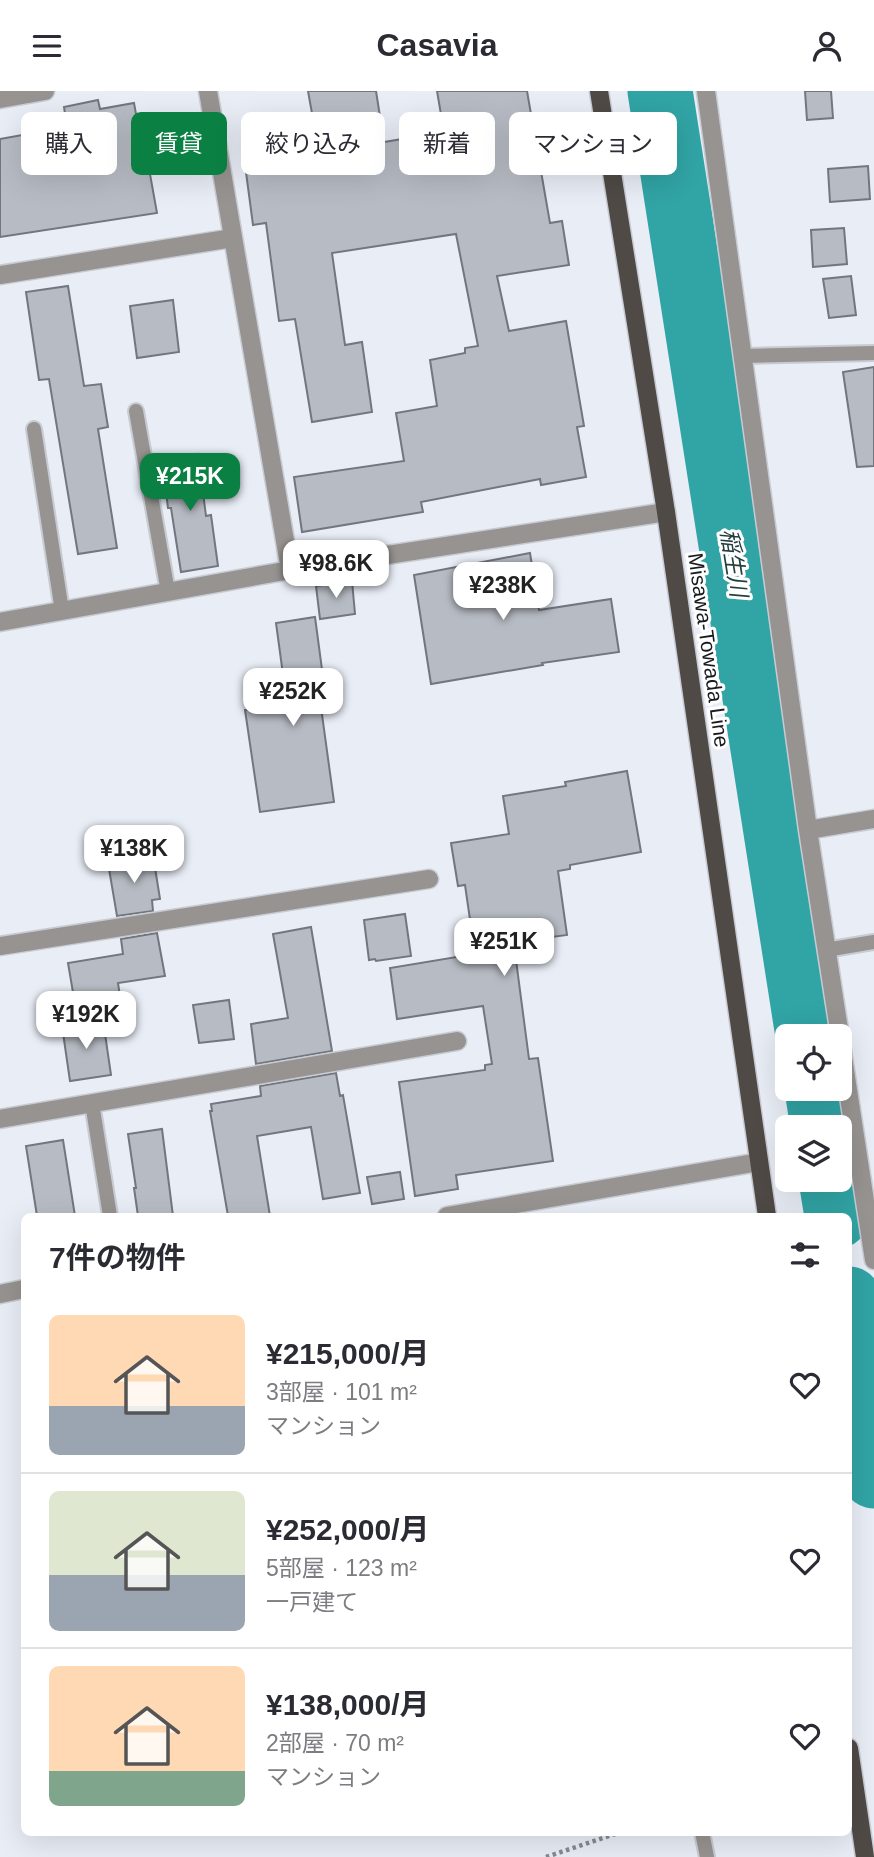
<!DOCTYPE html>
<html lang="ja">
<head>
<meta charset="utf-8">
<style>
	:root { --surface:#fff; --page:#f7f7f7; --text:#2b2b33; --muted:#7c7c81; --line:#e1e1e2; --accent:#0b8043 }
	body { margin:0; font-family:Arial,"Noto Sans JP",sans-serif; background:var(--page); color:var(--text); height:100vh; display:flex; flex-direction:column; font-size:26px; white-space:nowrap }
	* { box-sizing:border-box; margin:0 }
	p { font-size:23px; color:var(--muted) }
	.icon { flex:none; width:38px; height:38px; fill:none; stroke:currentColor; stroke-width:2; stroke-linecap:round; stroke-linejoin:round }
	.map { position:relative; flex:1; overflow:hidden }
	.panel { position:absolute; left:21px; top:1122px; width:831px; height:623px; display:flex; flex-direction:column; background:var(--surface); border-radius:10px; box-shadow:0 7px 28px #0002 }
	.panel>* { flex:none }
	.top-card { position:absolute; left:21px; top:21px; width:833px; height:63px; display:flex; gap:14px }
	.fabs { position:absolute; left:775px; top:933px; display:grid; gap:14px }
	.fabs a { display:grid; place-items:center; width:77px; height:77px; border-radius:10px; background:var(--surface); box-shadow:0 7px 28px #0002; font-size:35px }
	.price { position:absolute; translate:-50% -60px; padding:0 16px; border-radius:14px; background:#fff; color:#222; font-size:23px; line-height:46px; filter:drop-shadow(0 2px 4px #0008) }
	.price::after { content:''; position:absolute; left:50%; top:42px; width:21px; height:16px; margin-left:-10px; background:inherit; clip-path:polygon(0 0,100% 0,50% 100%) }
	.price.active { background:var(--accent); color:#fff }
	ul { padding:0; list-style:none }
	li { display:flex; align-items:center; gap:21px; height:175px; padding:0 28px }
	li+li { border-top:2px solid var(--line) }
	li span { display:grid; place-items:center; flex:none; width:196px; height:140px; border-radius:10px; color:#555 }
	li>.icon { margin-inline-start:auto }
	span .icon { width:84px; height:84px; fill:#fffc; stroke-width:1 }
	li b { font-size:30px }
	h2 { display:flex; justify-content:space-between; align-items:center; height:84px; padding:0 28px; font-size:30px }
	.tag { padding:0 24px; border-radius:10px; background:var(--surface); box-shadow:0 7px 28px #0002; font-size:24px; line-height:63px }
	.tag.active { background:var(--accent); color:#fff }
	header { display:flex; justify-content:space-between; align-items:center; height:91px; padding:0 28px; background:var(--surface); font-size:32px; font-weight:800 }
	.map>svg:first-child { display:block }
</style>
</head>
<body>
<header><svg class="icon" aria-label="menu" viewBox="0 0 24 24"><path d="M4 6h16M4 12h16M4 18h16"/></svg>Casavia<svg class="icon" aria-label="person" viewBox="0 0 24 24"><circle cx="12" cy="8" r="4"/><path d="M4 21q1-7 8-7t8 7"/></svg></header>
<div class="map">
<svg width="874" height="1766" viewBox="0 0 874 1766">
	<rect width="100%" height="100%" fill="#e9edf6"/>
	<g fill="none" stroke-linecap="round" stroke-linejoin="round">
		<path stroke="#31a4a5" stroke-width="65" d="M 660,0 L 808,945
			M 817,998 L 823,1036
			M 831,1088 L 837,1125
			M 849,1208 L 874,1385"/>
	</g>
	<path fill="#b7bbc3" stroke="#73767e" stroke-width="2" d="M 308,0 L 376,0 L 384,51 L 444,41 L 437,0 L 527,0 L 550,132 L 562,130 L 569,174 L 497,185 L 509,240 L 566,230 L 584,335 L 577,336 L 586,386 L 541,394 L 540,388 L 421,411 L 423,421 L 302,441 L 294,386 L 404,370 L 396,322 L 437,315 L 430,269 L 465,262 L 465,257 L 478,255 L 456,143 L 332,162 L 345,254 L 362,251 L 372,321 L 312,331 L 295,228 L 279,230 L 266,132 L 253,134 L 244,66 L 318,56 Z
		M 805,0 L 831,0 L 833,27 L 807,29 Z
		M 98,9 L 100,18 L 134,12 L 145,73 L 148,72 L 157,122 L 0,146 L 0,48 L 67,36 L 64,16 Z
		M 868,75 L 870,108 L 830,111 L 828,78 Z
		M 844,137 L 847,173 L 813,176 L 811,139 Z
		M 851,185 L 856,224 L 829,227 L 823,188 Z
		M 68,195 L 84,295 L 101,293 L 108,336 L 98,338 L 117,457 L 78,463 L 49,288 L 39,289 L 26,201 Z
		M 173,209 L 179,261 L 137,267 L 130,215 Z
		M 874,276 L 874,375 L 857,376 L 843,281 Z
		M 198,363 L 206,425 L 211,424 L 218,475 L 181,481 L 171,417 L 168,417 L 162,368 Z
		M 530,462 L 539,519 L 611,508 L 619,561 L 542,572 L 543,574 L 431,593 L 414,484 Z
		M 352,490 L 355,523 L 320,528 L 316,495 Z
		M 315,526 L 323,586 L 317,587 L 334,711 L 260,721 L 245,619 L 287,613 L 276,532 Z
		M 627,680 L 641,761 L 570,774 L 570,778 L 558,780 L 567,844 L 529,849 L 532,866 L 516,869 L 529,968 L 538,967 L 553,1070 L 456,1084 L 458,1098 L 415,1105 L 399,991 L 485,979 L 485,974 L 492,973 L 483,915 L 397,928 L 390,877 L 475,863 L 465,794 L 458,795 L 451,752 L 509,743 L 503,705 L 566,695 L 565,691 Z
		M 153,764 L 160,808 L 152,809 L 153,820 L 117,825 L 108,772 Z
		M 405,823 L 411,865 L 376,870 L 375,868 L 369,869 L 364,829 Z
		M 311,836 L 332,960 L 256,973 L 251,933 L 288,927 L 273,843 Z
		M 157,842 L 165,885 L 118,892 L 121,912 L 76,919 L 68,872 L 123,863 L 121,848 Z
		M 229,909 L 234,948 L 199,952 L 193,914 Z
		M 103,929 L 111,984 L 70,990 L 62,935 Z
		M 336,982 L 340,1005 L 343,1004 L 360,1102 L 323,1108 L 311,1036 L 257,1045 L 270,1125 L 228,1125 L 210,1020 L 212,1020 L 211,1013 L 261,1005 L 260,995 Z
		M 162,1038 L 173,1125 L 138,1125 L 134,1097 L 136,1097 L 128,1043 Z
		M 63,1049 L 75,1125 L 37,1125 L 26,1055 Z
		M 400,1081 L 404,1108 L 372,1113 L 367,1086 Z"/>
	<g fill="none" stroke-linecap="round" stroke-linejoin="round">
		<g stroke="#c8cbd3" stroke-width="18">
			<path id="service" d="M 743,265 L 874,262
				M 136,320 L 168,501
				M 34,338 L 62,520
				M 826,859 L 874,851
				M 92,1012 L 110,1125
				M 702,1741 L 707,1766"/>
		</g>
		<g stroke="#c8cbd3" stroke-width="21">
			<path id="minor" d="M 208,0 L 290,479
				M 706,0 L 808,739 L 840,945
				M 0,8 L 45,0
				M 0,184 L 233,147
				M 0,531 L 290,479 L 666,421
				M 808,739 L 874,728
				M 0,855 L 429,788
				M 840,947 L 874,1169
				M 0,1028 L 457,950
				M 447,1125 L 759,1071
				M 0,1203 L 24,1198"/>
		</g>
		<g stroke="#c8cbd3" stroke-width="21">
			<path id="primary" d="M 599,0 L 666,421 L 767,1125
				M 849,1657 L 865,1766"/>
		</g>
		<path stroke="#878a90" stroke-width="4.5" stroke-dasharray="3.5 3.5" stroke-linecap="butt" d="M 546,1766 L 621,1741"/>
		<use href="#service" stroke="#969390" stroke-width="14"/>
		<use href="#minor" stroke="#969390" stroke-width="18"/>
		<use href="#primary" stroke="#4f4a45" stroke-width="18"/>
	</g>
	<g text-anchor="middle" dominant-baseline="central" stroke-width="6" stroke-linejoin="round" paint-order="stroke">
		<g font-size="21" fill="#191a1d" stroke="#fff">
			<text transform="translate(709 559) rotate(82)">Misawa-Towada Line</text>
		</g>
		<g font-size="23" font-style="italic" fill="#243d3d" stroke="#fff">
			<text transform="translate(734 472) rotate(81)">稲生川</text>
		</g>
	</g>
</svg>
<div class="fabs">
<a><svg class="icon" aria-label="locate" viewBox="0 0 24 24"><circle cx="12" cy="12" r="6"/><path d="M12 2v4M12 18v4M2 12h4M18 12h4"/></svg></a>
<a><svg class="icon" aria-label="layers" viewBox="0 0 24 24"><path d="M12 4l9 5-9 5-9-5zM3 14l9 5 9-5"/></svg></a>
</div>
<b class="price active" style="left:190px;top:422px">¥215K</b>
<b class="price" style="left:336px;top:509px">¥98.6K</b>
<b class="price" style="left:503px;top:531px">¥238K</b>
<b class="price" style="left:293px;top:637px">¥252K</b>
<b class="price" style="left:134px;top:794px">¥138K</b>
<b class="price" style="left:504px;top:887px">¥251K</b>
<b class="price" style="left:86px;top:960px">¥192K</b>
<div class="top-card">
<a class="tag">購入</a>
<a class="tag active">賃貸</a>
<a class="tag">絞り込み</a>
<a class="tag">新着</a>
<a class="tag">マンション</a>
</div>
<section class="panel">
<h2>7件の物件<svg class="icon" aria-label="filters" viewBox="0 0 24 24"><path d="M4 7h16M4 17h16"/><circle cx="9" cy="7" r="2"/><circle cx="15" cy="17" r="2"/></svg></h2>
<ul>
<li><span style="background:linear-gradient(#ffd9b3 65%,#9aa5b1 0)"><svg class="icon" aria-label="home" viewBox="0 0 24 24"><path d="M3 11l9-7 9 7M6 9v11h12V9"/></svg></span><div><b>¥215,000/月</b><p>3部屋 · 101 m²</p><p>マンション</p></div><svg class="icon" aria-label="heart" viewBox="0 0 24 24"><path d="M12 20l-8-8c-3-5 5-10 8-4 3-6 11-1 8 4z"/></svg></li>
<li><span style="background:linear-gradient(#dfe7d0 60%,#9aa5b1 0)"><svg class="icon" aria-label="home" viewBox="0 0 24 24"><path d="M3 11l9-7 9 7M6 9v11h12V9"/></svg></span><div><b>¥252,000/月</b><p>5部屋 · 123 m²</p><p>一戸建て</p></div><svg class="icon" aria-label="heart" viewBox="0 0 24 24"><path d="M12 20l-8-8c-3-5 5-10 8-4 3-6 11-1 8 4z"/></svg></li>
<li><span style="background:linear-gradient(#ffd9b3 75%,#7fa58c 0)"><svg class="icon" aria-label="home" viewBox="0 0 24 24"><path d="M3 11l9-7 9 7M6 9v11h12V9"/></svg></span><div><b>¥138,000/月</b><p>2部屋 · 70 m²</p><p>マンション</p></div><svg class="icon" aria-label="heart" viewBox="0 0 24 24"><path d="M12 20l-8-8c-3-5 5-10 8-4 3-6 11-1 8 4z"/></svg></li>
</ul>
</section>
</div>
</body>
</html>
